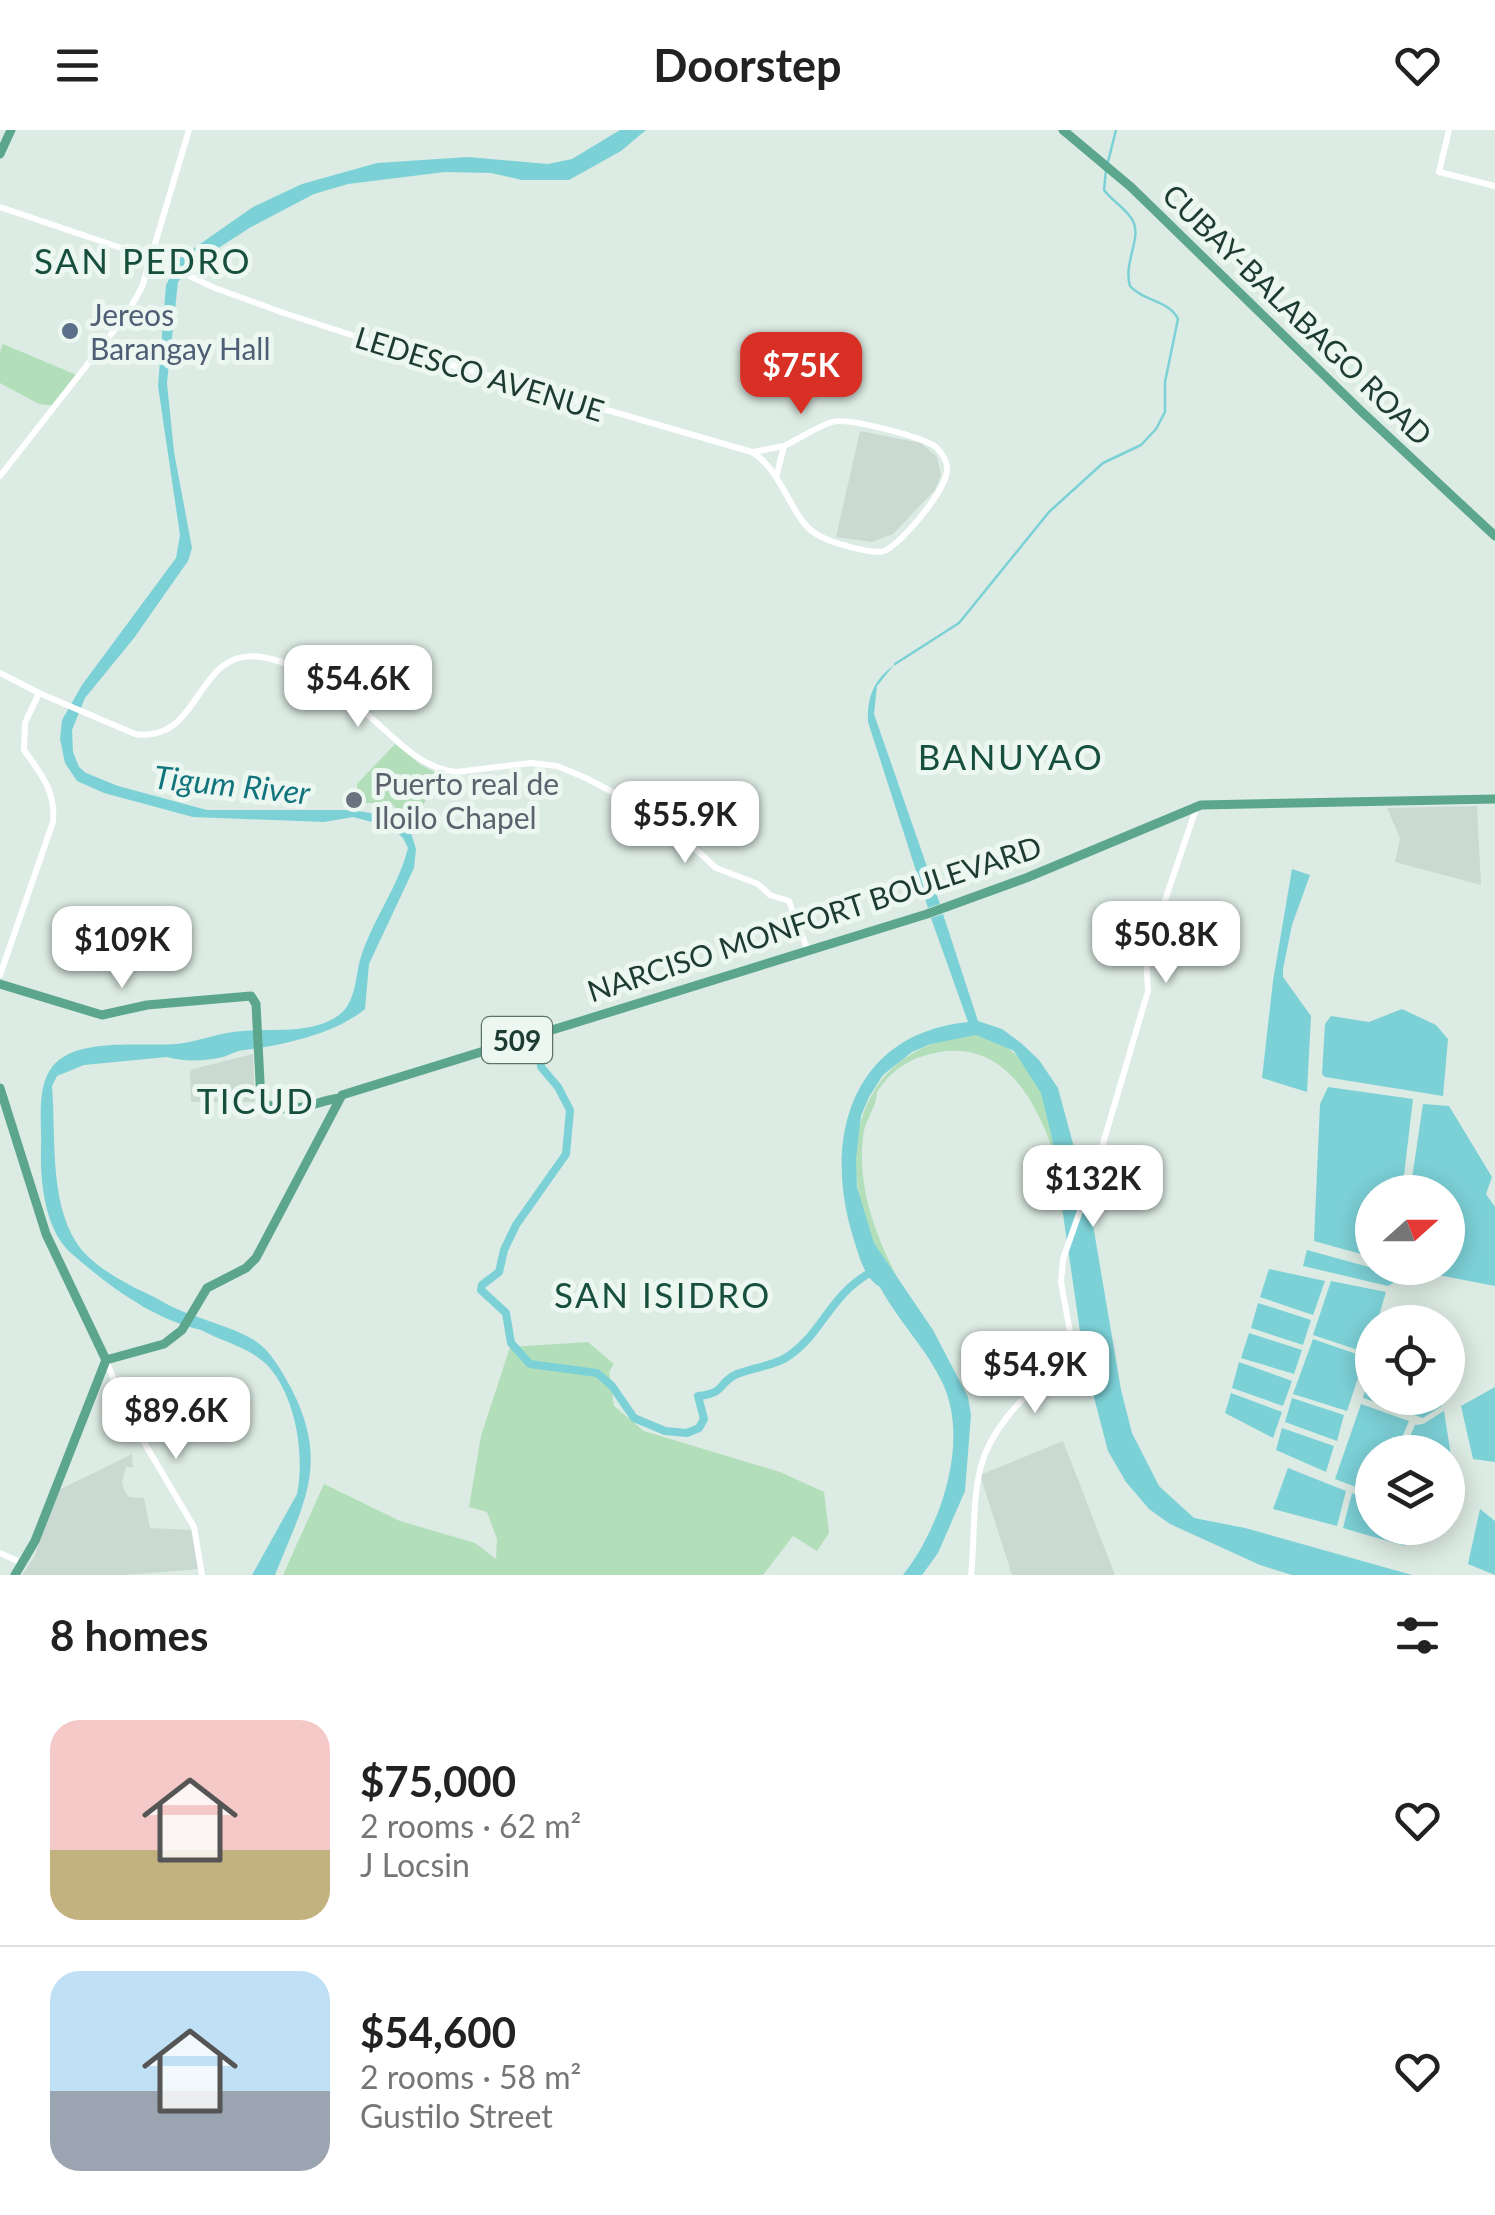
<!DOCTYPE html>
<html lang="en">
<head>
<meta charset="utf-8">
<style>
	:root { --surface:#fff; --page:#f6f6f6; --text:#222; --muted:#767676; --line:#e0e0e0; --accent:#d93025 }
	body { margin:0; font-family:Lato,sans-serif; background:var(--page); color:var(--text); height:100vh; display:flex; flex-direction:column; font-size:38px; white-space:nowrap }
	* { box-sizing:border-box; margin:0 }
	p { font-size:32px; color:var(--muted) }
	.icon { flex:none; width:55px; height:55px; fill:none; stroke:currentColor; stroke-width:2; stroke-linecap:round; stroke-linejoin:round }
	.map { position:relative; height:1445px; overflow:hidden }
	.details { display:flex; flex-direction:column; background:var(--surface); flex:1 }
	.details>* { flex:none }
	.needle { width:65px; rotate:69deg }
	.tools { position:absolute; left:1355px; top:1045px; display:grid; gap:20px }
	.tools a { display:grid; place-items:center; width:110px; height:110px; border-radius:50%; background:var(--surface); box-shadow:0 5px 25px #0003; font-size:50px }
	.price { position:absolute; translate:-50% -85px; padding:0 22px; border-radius:20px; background:#fff; color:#222; font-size:32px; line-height:65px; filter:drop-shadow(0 2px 5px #0008) }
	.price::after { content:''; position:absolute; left:50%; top:60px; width:30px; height:22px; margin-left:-15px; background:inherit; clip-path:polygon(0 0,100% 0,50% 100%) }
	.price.on { background:var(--accent); color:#fff }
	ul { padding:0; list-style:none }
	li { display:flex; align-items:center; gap:30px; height:250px; padding:0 50px }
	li+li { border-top:2px solid var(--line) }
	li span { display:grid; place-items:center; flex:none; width:280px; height:200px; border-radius:30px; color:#555 }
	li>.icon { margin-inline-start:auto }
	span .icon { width:120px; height:120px; fill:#fffc; stroke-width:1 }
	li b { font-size:42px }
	h2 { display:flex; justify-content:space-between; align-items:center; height:120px; padding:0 50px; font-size:42px }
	header { display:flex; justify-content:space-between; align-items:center; height:130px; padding:0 50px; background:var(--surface); font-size:45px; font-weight:700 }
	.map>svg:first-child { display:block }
</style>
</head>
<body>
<header><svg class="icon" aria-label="menu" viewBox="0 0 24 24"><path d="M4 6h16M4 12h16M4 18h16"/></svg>Doorstep<svg class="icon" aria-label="heart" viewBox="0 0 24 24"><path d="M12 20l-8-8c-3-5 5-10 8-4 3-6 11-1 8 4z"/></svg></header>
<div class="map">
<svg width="1495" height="1445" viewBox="0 0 1495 1445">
	<rect width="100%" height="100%" fill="#dcebe3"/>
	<path fill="#cadad2" d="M 860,301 L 921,313 L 937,327 L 941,345 L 935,360 L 893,404 L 872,412 L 836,407 Z
		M 1477,676 L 1481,755 L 1395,732 L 1400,708 L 1387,678 Z
		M 253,924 L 255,972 L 191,972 L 190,942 L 193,939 Z
		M 1063,1311 L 1115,1445 L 1012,1445 L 980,1345 Z
		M 132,1324 L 133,1337 L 126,1337 L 122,1353 L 125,1362 L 129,1367 L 144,1368 L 150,1398 L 192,1400 L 199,1439 L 126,1445 L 22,1445 L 34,1427 L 59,1360 Z"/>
	<path fill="#b2dfba" d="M 3,214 L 79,246 L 58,276 L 39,274 L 0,253 L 0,222 Z
		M 395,614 L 421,635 L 441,645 L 420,680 L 399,682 L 391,673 L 357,673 L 357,654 Z
		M 976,905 C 1035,919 1049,969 1054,1024 C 1036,969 1002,908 935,923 C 910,928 891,940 877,962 C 877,976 865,990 863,1006 C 857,1062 877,1108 902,1157 C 890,1138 875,1119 867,1097 C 836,1004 869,913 976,905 Z
		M 588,1212 L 614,1234 L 609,1242 L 614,1276 L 644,1301 L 780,1342 L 824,1362 L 829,1403 L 817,1421 L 793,1406 L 763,1445 L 283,1445 L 324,1354 L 400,1391 L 475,1413 L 496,1429 L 497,1409 L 487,1382 L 469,1377 L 481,1306 L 510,1217 Z"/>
	<path fill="#7cd1d7" d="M 620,0 L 646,0 L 621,21 L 569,50 L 522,50 L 491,43 L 445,42 L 348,54 L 314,64 L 251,97 L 195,133 L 178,152 L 167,253 L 174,322 L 192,418 L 188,431 L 134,508 L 85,568 L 72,600 L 73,622 L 79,637 L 86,643 L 118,656 L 207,680 L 351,680 L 391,686 L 411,703 L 416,719 L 414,738 L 369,834 L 365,879 C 335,904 283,915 245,920 C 237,920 230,925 223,927 C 205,931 184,932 167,927 L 84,935 L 57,946 L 52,956 C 56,1005 49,1069 76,1112 C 90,1135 126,1154 150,1165 C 159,1169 167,1175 177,1179 C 202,1190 230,1196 254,1210 C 271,1221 281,1240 291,1258 C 330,1334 304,1372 275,1445 L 252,1445 L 297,1364 C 305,1326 296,1268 269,1237 C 252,1218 223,1212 201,1200 C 153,1189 110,1157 72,1124 C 45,1101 40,1052 41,1018 C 42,993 36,958 52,937 C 76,906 142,917 176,914 C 198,912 220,902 243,901 C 274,898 311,905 339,885 C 356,872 355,849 360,830 C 372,790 398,758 408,718 L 403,708 L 391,697 L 353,687 L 324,692 L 193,687 L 104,663 L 77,651 L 65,633 L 60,609 L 62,590 L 82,555 L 176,428 L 180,405 L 158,256 L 166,155 L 180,128 L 253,77 L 302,54 L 377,33 L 468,27 L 548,34 L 572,29 Z
		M 894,535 L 877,556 L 874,584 L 940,774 L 928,778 L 868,592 C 867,566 874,550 894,535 Z
		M 1292,739 L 1310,745 L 1292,795 L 1283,839 L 1283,847 L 1311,886 L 1307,962 L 1262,948 L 1273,851 Z
		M 943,784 L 978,891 L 1002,899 L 1021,913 L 1039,930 L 1058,958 L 1090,1077 L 1121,1260 L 1132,1303 L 1159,1356 L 1194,1388 L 1245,1398 L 1412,1445 L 1292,1445 L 1260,1435 L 1170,1394 L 1149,1379 L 1126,1352 L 1108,1321 L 1084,1229 L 1052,1008 L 1041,963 L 1014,921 L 976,905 L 931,914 L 912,922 L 883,945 L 869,967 L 861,986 L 856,1029 L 857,1057 L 874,1113 L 933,1200 L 968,1267 L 971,1285 L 965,1361 L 938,1423 L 922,1445 L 903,1445 C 940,1398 970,1313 943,1254 C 927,1219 898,1191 880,1157 C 865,1149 859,1126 854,1110 C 822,1011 850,904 968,892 L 931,788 Z
		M 1402,879 L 1436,895 L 1448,909 L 1443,966 L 1325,947 L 1322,944 L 1325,894 L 1331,886 L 1369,892 Z
		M 1328,957 L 1413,969 L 1402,1062 L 1372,1062 L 1372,1127 L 1314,1111 L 1320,974 Z
		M 1423,974 L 1449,976 L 1492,1047 L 1486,1064 L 1495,1077 L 1495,1156 L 1402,1138 L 1448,1138 L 1448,1062 L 1410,1062 Z
		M 1307,1120 L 1387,1142 L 1395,1152 L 1388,1156 L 1303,1136 Z
		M 1269,1139 L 1325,1151 L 1313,1185 L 1260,1167 Z
		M 1331,1151 L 1386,1162 L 1377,1192 L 1372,1192 L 1367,1223 L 1313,1205 Z
		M 1258,1173 L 1311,1190 L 1303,1215 L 1251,1198 Z
		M 1249,1203 L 1302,1220 L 1294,1244 L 1241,1228 Z
		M 1313,1209 L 1365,1227 L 1347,1281 L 1293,1264 Z
		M 1239,1232 L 1292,1251 L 1283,1276 L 1232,1258 Z
		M 1372,1237 L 1372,1268 L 1439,1268 L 1442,1276 L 1423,1288 L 1363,1268 Z
		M 1495,1257 L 1495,1332 L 1473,1329 L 1461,1276 Z
		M 1231,1263 L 1282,1282 L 1273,1308 L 1225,1283 Z
		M 1292,1268 L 1344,1285 L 1337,1311 L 1285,1292 Z
		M 1361,1274 L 1409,1291 L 1396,1322 L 1372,1322 L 1372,1363 L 1335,1349 Z
		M 1444,1281 L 1451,1326 L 1448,1328 L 1448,1322 L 1403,1322 L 1415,1295 L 1423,1294 Z
		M 1282,1298 L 1334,1316 L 1326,1342 L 1276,1320 Z
		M 1288,1338 L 1346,1361 L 1337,1396 L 1273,1379 Z
		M 1352,1363 L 1372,1371 L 1372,1398 L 1407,1398 L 1405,1416 L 1343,1398 Z
		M 1480,1379 L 1495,1391 L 1495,1445 L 1468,1434 Z"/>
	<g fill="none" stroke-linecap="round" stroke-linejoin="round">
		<path stroke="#7cd1d7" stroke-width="2.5" d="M 1108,32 L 1116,0
			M 895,534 L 959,493 L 1049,382 L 1103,333 L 1141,315 L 1156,299 L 1165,282 L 1165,252 L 1178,189 C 1169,170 1144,172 1130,156 C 1123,133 1142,108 1133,91 C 1127,79 1112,71 1104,60 L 1106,40"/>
		<path stroke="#7cd1d7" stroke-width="8" d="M 539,909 L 541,937 L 558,957 L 570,980 L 566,1024 L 516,1095 L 504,1120 L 499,1142 L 482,1155 L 481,1160 L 506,1183 L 511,1213 L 530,1234 L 597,1243 L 612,1256 L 634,1288 L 665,1301 L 687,1303 L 699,1298 L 704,1289 L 698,1266 C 727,1263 717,1253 737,1244 C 754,1237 775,1236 790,1225 C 824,1201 829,1165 873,1141"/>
		<path stroke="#fff" stroke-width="6" d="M 1449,0 L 1439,42 L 1495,56
			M 0,77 L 151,128 L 215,158 L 281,182 L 379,214 L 752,322 C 785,343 791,391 818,405 C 829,412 872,425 884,421 C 902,414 950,356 947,337 C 946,330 941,322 936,317 C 922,307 848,287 832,292 C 816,297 799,309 784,316
			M 753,322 L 784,316 L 777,344
			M 0,346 L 127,184 L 142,157 L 189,0
			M 0,543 L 39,563 L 135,604 C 203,614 194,516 262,527 C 297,533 335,558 362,580 C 392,604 416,637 456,642 L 531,633 L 557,636 L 586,648 L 663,689 L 716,738 L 758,754 L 770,765 L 789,771 L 808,821
			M 0,845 L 53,692 C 56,661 41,644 24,620 L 25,593 L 39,563
			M 106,1230 L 128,1285 L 194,1397 L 202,1445
			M 0,1423 L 22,1433
			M 971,1445 C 975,1409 972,1370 981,1336 C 993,1291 1036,1257 1066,1224 L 1070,1202 L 1061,1152 L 1063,1129 L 1099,1027 L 1148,861 L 1146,826 L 1197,676"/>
		<path stroke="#5ba68c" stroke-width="9" d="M 1063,0 L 1131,57 L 1361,281 L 1495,406
			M 0,24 L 11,0
			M 0,854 L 102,885 L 147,875 L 251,866 L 256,874 L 261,971 C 286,989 313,972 339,968
			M 0,958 L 46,1104 L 106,1230
			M 106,1230 L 164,1214 L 182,1200 L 207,1158 L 246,1138 L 256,1128 L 342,965 L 927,784 L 1026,748 L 1201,675 L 1495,669
			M 15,1445 L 35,1411 L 106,1230"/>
	</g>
	<circle fill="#5c6f8a" stroke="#edf7f1" stroke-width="4" cx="70" cy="201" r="10"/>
	<circle fill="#6b7280" stroke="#edf7f1" stroke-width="4" cx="354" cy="670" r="10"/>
	<g text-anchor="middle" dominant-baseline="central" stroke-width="10" stroke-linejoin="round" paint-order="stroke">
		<rect fill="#edf7f1" stroke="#5b736a" stroke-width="2.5" x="482" y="887" width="70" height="46" rx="8"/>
		<g font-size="28" font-weight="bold" fill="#1d3b30">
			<text x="517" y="910">509</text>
		</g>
		<g font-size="30" fill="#4e5e75" stroke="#edf7f1" text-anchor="start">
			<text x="90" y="184">Jereos<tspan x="90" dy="34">Barangay Hall</tspan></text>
		</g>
		<g font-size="30" fill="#1d3b30" stroke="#edf7f1">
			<text transform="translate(1298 184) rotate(44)">CUBAY-BALABAGO ROAD</text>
			<text transform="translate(480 243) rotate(17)">LEDESCO AVENUE</text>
			<text transform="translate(814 788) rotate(-18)">NARCISO MONFORT BOULEVARD</text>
		</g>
		<g font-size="30" fill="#5b616d" stroke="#edf7f1" text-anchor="start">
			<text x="374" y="653">Puerto real de<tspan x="374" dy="34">Iloilo Chapel</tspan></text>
		</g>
		<g font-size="32" font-style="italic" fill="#11747d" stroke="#edf7f1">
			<text transform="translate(232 654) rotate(6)">Tigum River</text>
		</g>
		<g font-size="35" letter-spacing="2.5" fill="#174f3d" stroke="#edf7f1">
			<text x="143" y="130">SAN PEDRO</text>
			<text x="1011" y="626">BANUYAO</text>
			<text x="256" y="970">TICUD</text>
			<text x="663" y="1164">SAN ISIDRO</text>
		</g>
	</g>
</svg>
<div class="tools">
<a><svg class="needle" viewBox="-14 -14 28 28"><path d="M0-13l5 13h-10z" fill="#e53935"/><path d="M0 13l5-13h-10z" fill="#767676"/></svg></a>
<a><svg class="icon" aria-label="locate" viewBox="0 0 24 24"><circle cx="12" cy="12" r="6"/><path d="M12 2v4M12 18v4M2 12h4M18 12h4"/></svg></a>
<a><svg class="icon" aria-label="layers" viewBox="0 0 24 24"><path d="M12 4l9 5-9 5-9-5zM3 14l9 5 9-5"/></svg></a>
</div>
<b class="price on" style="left:801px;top:287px">$75K</b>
<b class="price" style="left:358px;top:600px">$54.6K</b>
<b class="price" style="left:685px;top:736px">$55.9K</b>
<b class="price" style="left:1166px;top:856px">$50.8K</b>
<b class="price" style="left:122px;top:861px">$109K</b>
<b class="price" style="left:1093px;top:1100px">$132K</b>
<b class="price" style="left:1035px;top:1286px">$54.9K</b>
<b class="price" style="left:176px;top:1332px">$89.6K</b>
</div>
<section class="details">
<h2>8 homes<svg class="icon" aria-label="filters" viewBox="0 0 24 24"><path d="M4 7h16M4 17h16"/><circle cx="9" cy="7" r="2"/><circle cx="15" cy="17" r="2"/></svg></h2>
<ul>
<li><span style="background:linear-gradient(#f6c9c9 65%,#c2b280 0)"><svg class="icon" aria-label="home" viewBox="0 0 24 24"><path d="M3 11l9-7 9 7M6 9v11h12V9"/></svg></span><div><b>$75,000</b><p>2 rooms · 62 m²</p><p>J Locsin</p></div><svg class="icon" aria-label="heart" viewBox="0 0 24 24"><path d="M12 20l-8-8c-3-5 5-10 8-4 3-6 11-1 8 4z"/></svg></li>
<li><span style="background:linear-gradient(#bfe0f5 60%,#9aa5b1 0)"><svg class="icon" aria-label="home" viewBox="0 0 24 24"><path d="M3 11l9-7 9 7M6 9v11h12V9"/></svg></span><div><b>$54,600</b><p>2 rooms · 58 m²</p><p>Gustilo Street</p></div><svg class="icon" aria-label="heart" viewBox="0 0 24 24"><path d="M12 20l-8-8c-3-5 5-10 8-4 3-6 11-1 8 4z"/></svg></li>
</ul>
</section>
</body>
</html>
